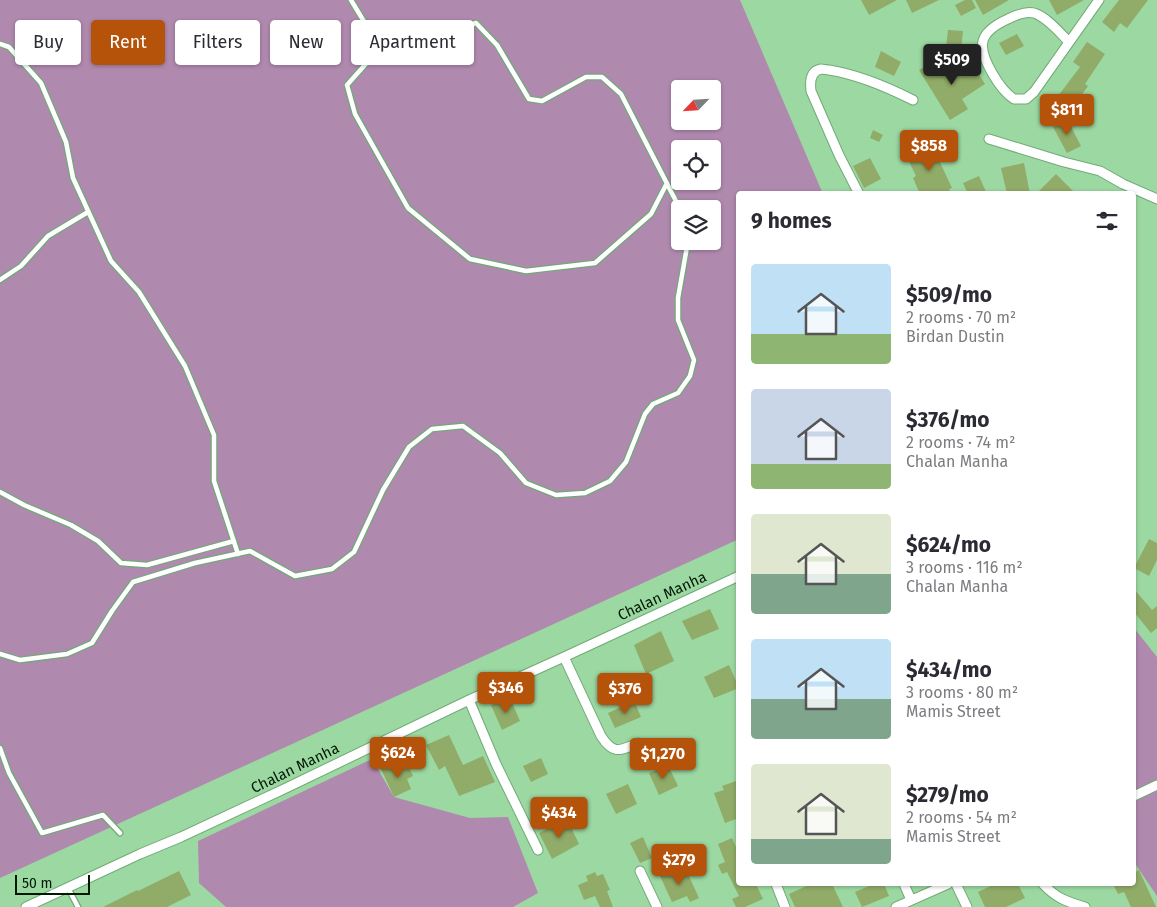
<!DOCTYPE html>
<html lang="en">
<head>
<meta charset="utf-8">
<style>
	:root { --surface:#fff; --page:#f7f7f7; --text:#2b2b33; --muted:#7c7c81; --accent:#b45309 }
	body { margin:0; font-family:"Fira Sans",sans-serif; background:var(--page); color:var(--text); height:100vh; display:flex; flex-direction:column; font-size:19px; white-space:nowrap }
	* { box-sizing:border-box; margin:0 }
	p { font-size:16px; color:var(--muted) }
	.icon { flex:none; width:28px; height:28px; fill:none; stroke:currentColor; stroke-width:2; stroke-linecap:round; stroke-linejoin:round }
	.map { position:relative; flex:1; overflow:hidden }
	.sheet { position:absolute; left:736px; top:191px; width:400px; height:695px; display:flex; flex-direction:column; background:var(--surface); border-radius:5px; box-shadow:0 1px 4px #0004 }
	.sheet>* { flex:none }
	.guide { position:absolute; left:15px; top:20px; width:475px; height:45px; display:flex; gap:10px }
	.needle { width:32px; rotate:245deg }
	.controls { position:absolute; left:671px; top:80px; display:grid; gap:10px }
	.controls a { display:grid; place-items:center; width:50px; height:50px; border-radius:5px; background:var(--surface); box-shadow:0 1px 4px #0004; font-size:25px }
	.scale { position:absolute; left:15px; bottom:12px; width:75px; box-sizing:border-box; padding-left:5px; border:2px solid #021805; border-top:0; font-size:14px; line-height:18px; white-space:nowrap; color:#021805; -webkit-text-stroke:4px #9cd8a1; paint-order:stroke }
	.price { position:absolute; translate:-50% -42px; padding:0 11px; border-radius:5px; background:var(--accent); color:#fff; font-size:16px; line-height:32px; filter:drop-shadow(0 1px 2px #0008) }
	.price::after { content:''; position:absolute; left:50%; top:30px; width:15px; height:11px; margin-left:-8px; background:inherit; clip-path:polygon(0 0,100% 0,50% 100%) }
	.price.active { background:#222; color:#fff }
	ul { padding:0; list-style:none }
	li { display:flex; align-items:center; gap:15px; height:125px; padding:0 15px }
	li span { display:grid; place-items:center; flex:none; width:140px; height:100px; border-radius:5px; color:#555 }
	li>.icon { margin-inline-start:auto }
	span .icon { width:60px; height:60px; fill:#fffc; stroke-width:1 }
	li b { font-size:21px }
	h2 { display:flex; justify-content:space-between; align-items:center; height:60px; padding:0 15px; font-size:21px }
	.pill { padding:0 18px; border-radius:5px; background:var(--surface); box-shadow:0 1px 4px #0004; font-size:18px; line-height:45px }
	.pill.active { background:var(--accent); color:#fff }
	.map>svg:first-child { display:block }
</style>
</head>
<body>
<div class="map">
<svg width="1157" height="907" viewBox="0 0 1157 907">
	<rect width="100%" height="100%" fill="#9cd8a1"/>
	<path fill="#b089af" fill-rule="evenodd" d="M 0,0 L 740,0 L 823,194 L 739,194 L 739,539 L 0,878 ZM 680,89 L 712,89 L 712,121 L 680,121 ZM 680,149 L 712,149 L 712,181 L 680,181 ZM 680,209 L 712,209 L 712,241 L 680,241 Z
		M 1134,628 L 1157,657 L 1157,781 L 1134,792 Z
		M 372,759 L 394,797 L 470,818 L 508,817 L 538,893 L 513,907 L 226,907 L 199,883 L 198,841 Z
		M 1157,787 L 1157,896 L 1134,862 L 1134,799 Z"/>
	<path fill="#90ac68" d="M 861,0 L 897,0 L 869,15 Z
		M 906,0 L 939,0 L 912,13 Z
		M 965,0 L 972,0 L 976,8 L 961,16 L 955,5 Z
		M 975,0 L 1009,0 L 983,15 Z
		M 1049,0 L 1084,0 L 1057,15 Z
		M 1119,0 L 1148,0 L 1127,28 L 1120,23 L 1114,32 L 1102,22 Z
		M 948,30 L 963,31 L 960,58 L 945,57 Z
		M 1017,34 L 1024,46 L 1006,55 L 999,43 Z
		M 1087,42 L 1105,54 L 1085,84 L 1088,86 L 1073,107 L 1058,96 L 1080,67 L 1073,62 Z
		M 881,51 L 901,62 L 894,76 L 875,67 Z
		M 937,59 L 948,77 L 971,62 L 985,84 L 962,99 L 968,109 L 950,120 L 919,70 Z
		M 1067,119 L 1081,146 L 1067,153 L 1053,127 Z
		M 873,130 L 883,135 L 879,142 L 870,138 Z
		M 931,143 L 952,188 L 949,189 L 951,194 L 920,194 L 913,178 L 916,176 L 906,155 Z
		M 870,158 L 881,179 L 864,188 L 853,166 Z
		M 1024,163 L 1030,194 L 1007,194 L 1001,168 Z
		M 1056,174 L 1076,194 L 1036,194 Z
		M 979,176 L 987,194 L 968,194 L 963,183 Z
		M 1149,539 L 1157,543 L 1157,560 L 1149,576 L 1134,568 Z
		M 1134,589 L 1152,610 L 1157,606 L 1157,628 L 1151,633 L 1134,612 Z
		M 710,609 L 719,629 L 692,640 L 682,621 Z
		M 661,631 L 674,661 L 646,674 L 634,645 Z
		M 729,665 L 739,688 L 714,698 L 704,677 Z
		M 510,698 L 520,721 L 502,730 L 491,705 Z
		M 634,701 L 641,717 L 615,728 L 608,713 Z
		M 449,735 L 463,765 L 483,756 L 495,782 L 459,796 L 445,766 L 439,770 L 426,745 Z
		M 541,758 L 548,774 L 531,782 L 523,766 Z
		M 407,763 L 413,776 L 407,779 L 411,789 L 394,797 L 381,769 L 391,764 L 394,769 Z
		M 668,765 L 678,786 L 659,795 L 649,773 Z
		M 739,780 L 739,818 L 725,823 L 714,793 L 724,790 L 722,786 Z
		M 628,784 L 637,804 L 616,814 L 606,794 Z
		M 567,819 L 579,844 L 552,859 L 539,833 Z
		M 643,837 L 652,858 L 640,863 L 630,843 Z
		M 732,838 L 739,854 L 739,884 L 756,884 L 763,899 L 745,907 L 736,907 L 732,899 L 739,896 L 727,872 L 722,874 L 718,865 L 725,862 L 718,844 Z
		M 676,868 L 680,875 L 687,872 L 699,898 L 690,902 L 687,896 L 672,902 L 660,876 Z
		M 1139,870 L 1156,907 L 1131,907 L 1124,892 L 1118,894 L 1113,884 L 1134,884 L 1134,873 Z
		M 179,871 L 191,895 L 167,907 L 103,907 L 137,890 L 138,891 Z
		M 595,872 L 597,876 L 603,874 L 610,890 L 607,891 L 613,907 L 600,907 L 595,896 L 584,900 L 578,885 L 588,881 L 586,876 Z
		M 811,884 L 832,884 L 843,907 L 795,907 L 789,894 Z
		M 874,884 L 884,884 L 889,896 L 862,907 L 855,892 Z
		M 995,884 L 1018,884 L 1025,898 L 1006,907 L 985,907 L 978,892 Z"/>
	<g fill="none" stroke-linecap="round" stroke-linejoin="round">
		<g stroke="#70aa76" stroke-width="7">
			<path id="service" d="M 351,0 L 380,48 L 415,43 L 476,23 L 497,45 L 529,99 L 542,101 L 586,77 L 602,77 L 621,94 L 680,209
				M 0,44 L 9,47 L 41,83 L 66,142 L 73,178 L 111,261 L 139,292 L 185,366 L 214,435 L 214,481 L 238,554
				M 380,48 L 347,85 L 355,114 L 408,208 L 470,259 L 526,271 L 595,263 L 651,214 L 667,183
				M 0,280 L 21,266 L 48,236 L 88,212
				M 0,492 L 24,505 L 71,525 L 98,541 L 121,563 L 147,565 L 234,541
				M 0,654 L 20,660 L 67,654 L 92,643 L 112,611 L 133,582 L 195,563 L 250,551 L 295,576 L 332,569 L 354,552 L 383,490 L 409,447 L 432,429 L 463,426 L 500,453 L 526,483 L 556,495 L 585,493 L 610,481 L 626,462 L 645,414 L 653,404 L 678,393 L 690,376 L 694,360 L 678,320 L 678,298 L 688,241
				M 0,748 L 9,773 L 42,833 L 103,815 L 120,833
				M 68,888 L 78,907"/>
		</g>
		<g stroke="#70aa76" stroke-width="11">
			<path id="minor" d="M 1069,42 C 1060,33 1047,17 1034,13 C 1025,11 1016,15 1008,19 C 999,23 986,30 983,41 C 979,57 1001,91 1014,99 L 1026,99 L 1034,92 L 1099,0
				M 989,139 L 1064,162 L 1100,171 L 1123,184 L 1157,199
				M 859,194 L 839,155 L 811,91 C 810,83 810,71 821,69 C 823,69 826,70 829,70 C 855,74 889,88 913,100
				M 564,657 L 601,736 C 614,756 620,750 639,743
				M 469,700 L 496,764 L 538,850
				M 1134,796 L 1157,785
				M 640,871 L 657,907
				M 776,884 L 785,907
				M 904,884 L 911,900
				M 956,884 L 967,907
				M 1043,884 C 1056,898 1067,902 1085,907
				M 26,907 L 140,854 L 181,837 L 284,789 L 469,700 L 564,657 L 739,576
				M 896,907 L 948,884"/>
		</g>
		<use href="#service" stroke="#fff" stroke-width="4.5"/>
		<use href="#minor" stroke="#fff" stroke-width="9"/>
	</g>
	<g text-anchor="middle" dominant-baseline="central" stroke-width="5" stroke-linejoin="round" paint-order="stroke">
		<g font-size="15" fill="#021805" stroke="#9cd8a1">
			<text transform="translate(662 596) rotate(-25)">Chalan Manha</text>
			<text transform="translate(295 768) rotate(-26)">Chalan Manha</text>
		</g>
	</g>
</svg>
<div class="controls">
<a><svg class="needle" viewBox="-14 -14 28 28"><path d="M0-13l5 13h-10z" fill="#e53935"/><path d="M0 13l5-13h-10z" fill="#7c7c81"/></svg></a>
<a><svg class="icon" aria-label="locate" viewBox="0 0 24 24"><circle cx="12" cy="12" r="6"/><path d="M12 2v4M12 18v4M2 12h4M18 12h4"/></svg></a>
<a><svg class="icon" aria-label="layers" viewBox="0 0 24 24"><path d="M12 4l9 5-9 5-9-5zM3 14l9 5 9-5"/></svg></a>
</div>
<div class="scale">50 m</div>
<b class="price active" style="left:952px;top:86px">$509</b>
<b class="price" style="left:1067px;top:136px">$811</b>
<b class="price" style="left:929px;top:172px">$858</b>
<b class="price" style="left:506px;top:714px">$346</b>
<b class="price" style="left:625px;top:715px">$376</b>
<b class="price" style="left:398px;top:779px">$624</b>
<b class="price" style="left:663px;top:780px">$1,270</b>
<b class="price" style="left:559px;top:839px">$434</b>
<b class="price" style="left:679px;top:886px">$279</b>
<div class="guide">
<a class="pill">Buy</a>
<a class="pill active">Rent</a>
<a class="pill">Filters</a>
<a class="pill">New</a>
<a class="pill">Apartment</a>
</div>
<section class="sheet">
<h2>9 homes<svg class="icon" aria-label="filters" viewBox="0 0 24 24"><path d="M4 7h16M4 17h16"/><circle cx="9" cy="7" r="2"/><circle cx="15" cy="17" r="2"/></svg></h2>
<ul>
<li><span style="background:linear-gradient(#bfe0f5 70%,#8fb573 0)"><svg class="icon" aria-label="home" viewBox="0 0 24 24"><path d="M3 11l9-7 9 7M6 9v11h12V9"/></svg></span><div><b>$509/mo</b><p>2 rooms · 70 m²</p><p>Birdan Dustin</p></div></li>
<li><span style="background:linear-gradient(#c9d6e8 75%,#8fb573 0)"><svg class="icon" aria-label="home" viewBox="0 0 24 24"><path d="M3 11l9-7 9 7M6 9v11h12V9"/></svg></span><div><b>$376/mo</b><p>2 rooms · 74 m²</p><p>Chalan Manha</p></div></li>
<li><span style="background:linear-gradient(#dfe7d0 60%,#7fa58c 0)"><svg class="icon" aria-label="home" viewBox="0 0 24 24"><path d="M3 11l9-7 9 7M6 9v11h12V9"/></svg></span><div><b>$624/mo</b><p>3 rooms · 116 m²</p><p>Chalan Manha</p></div></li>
<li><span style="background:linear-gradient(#bfe0f5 60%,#7fa58c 0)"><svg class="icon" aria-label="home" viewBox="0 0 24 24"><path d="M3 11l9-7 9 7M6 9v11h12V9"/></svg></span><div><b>$434/mo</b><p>3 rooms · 80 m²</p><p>Mamis Street</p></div></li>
<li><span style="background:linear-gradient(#dfe7d0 75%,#7fa58c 0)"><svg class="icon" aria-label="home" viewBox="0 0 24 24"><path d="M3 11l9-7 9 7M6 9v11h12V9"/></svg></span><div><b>$279/mo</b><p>2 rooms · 54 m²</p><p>Mamis Street</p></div></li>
</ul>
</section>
</div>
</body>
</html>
